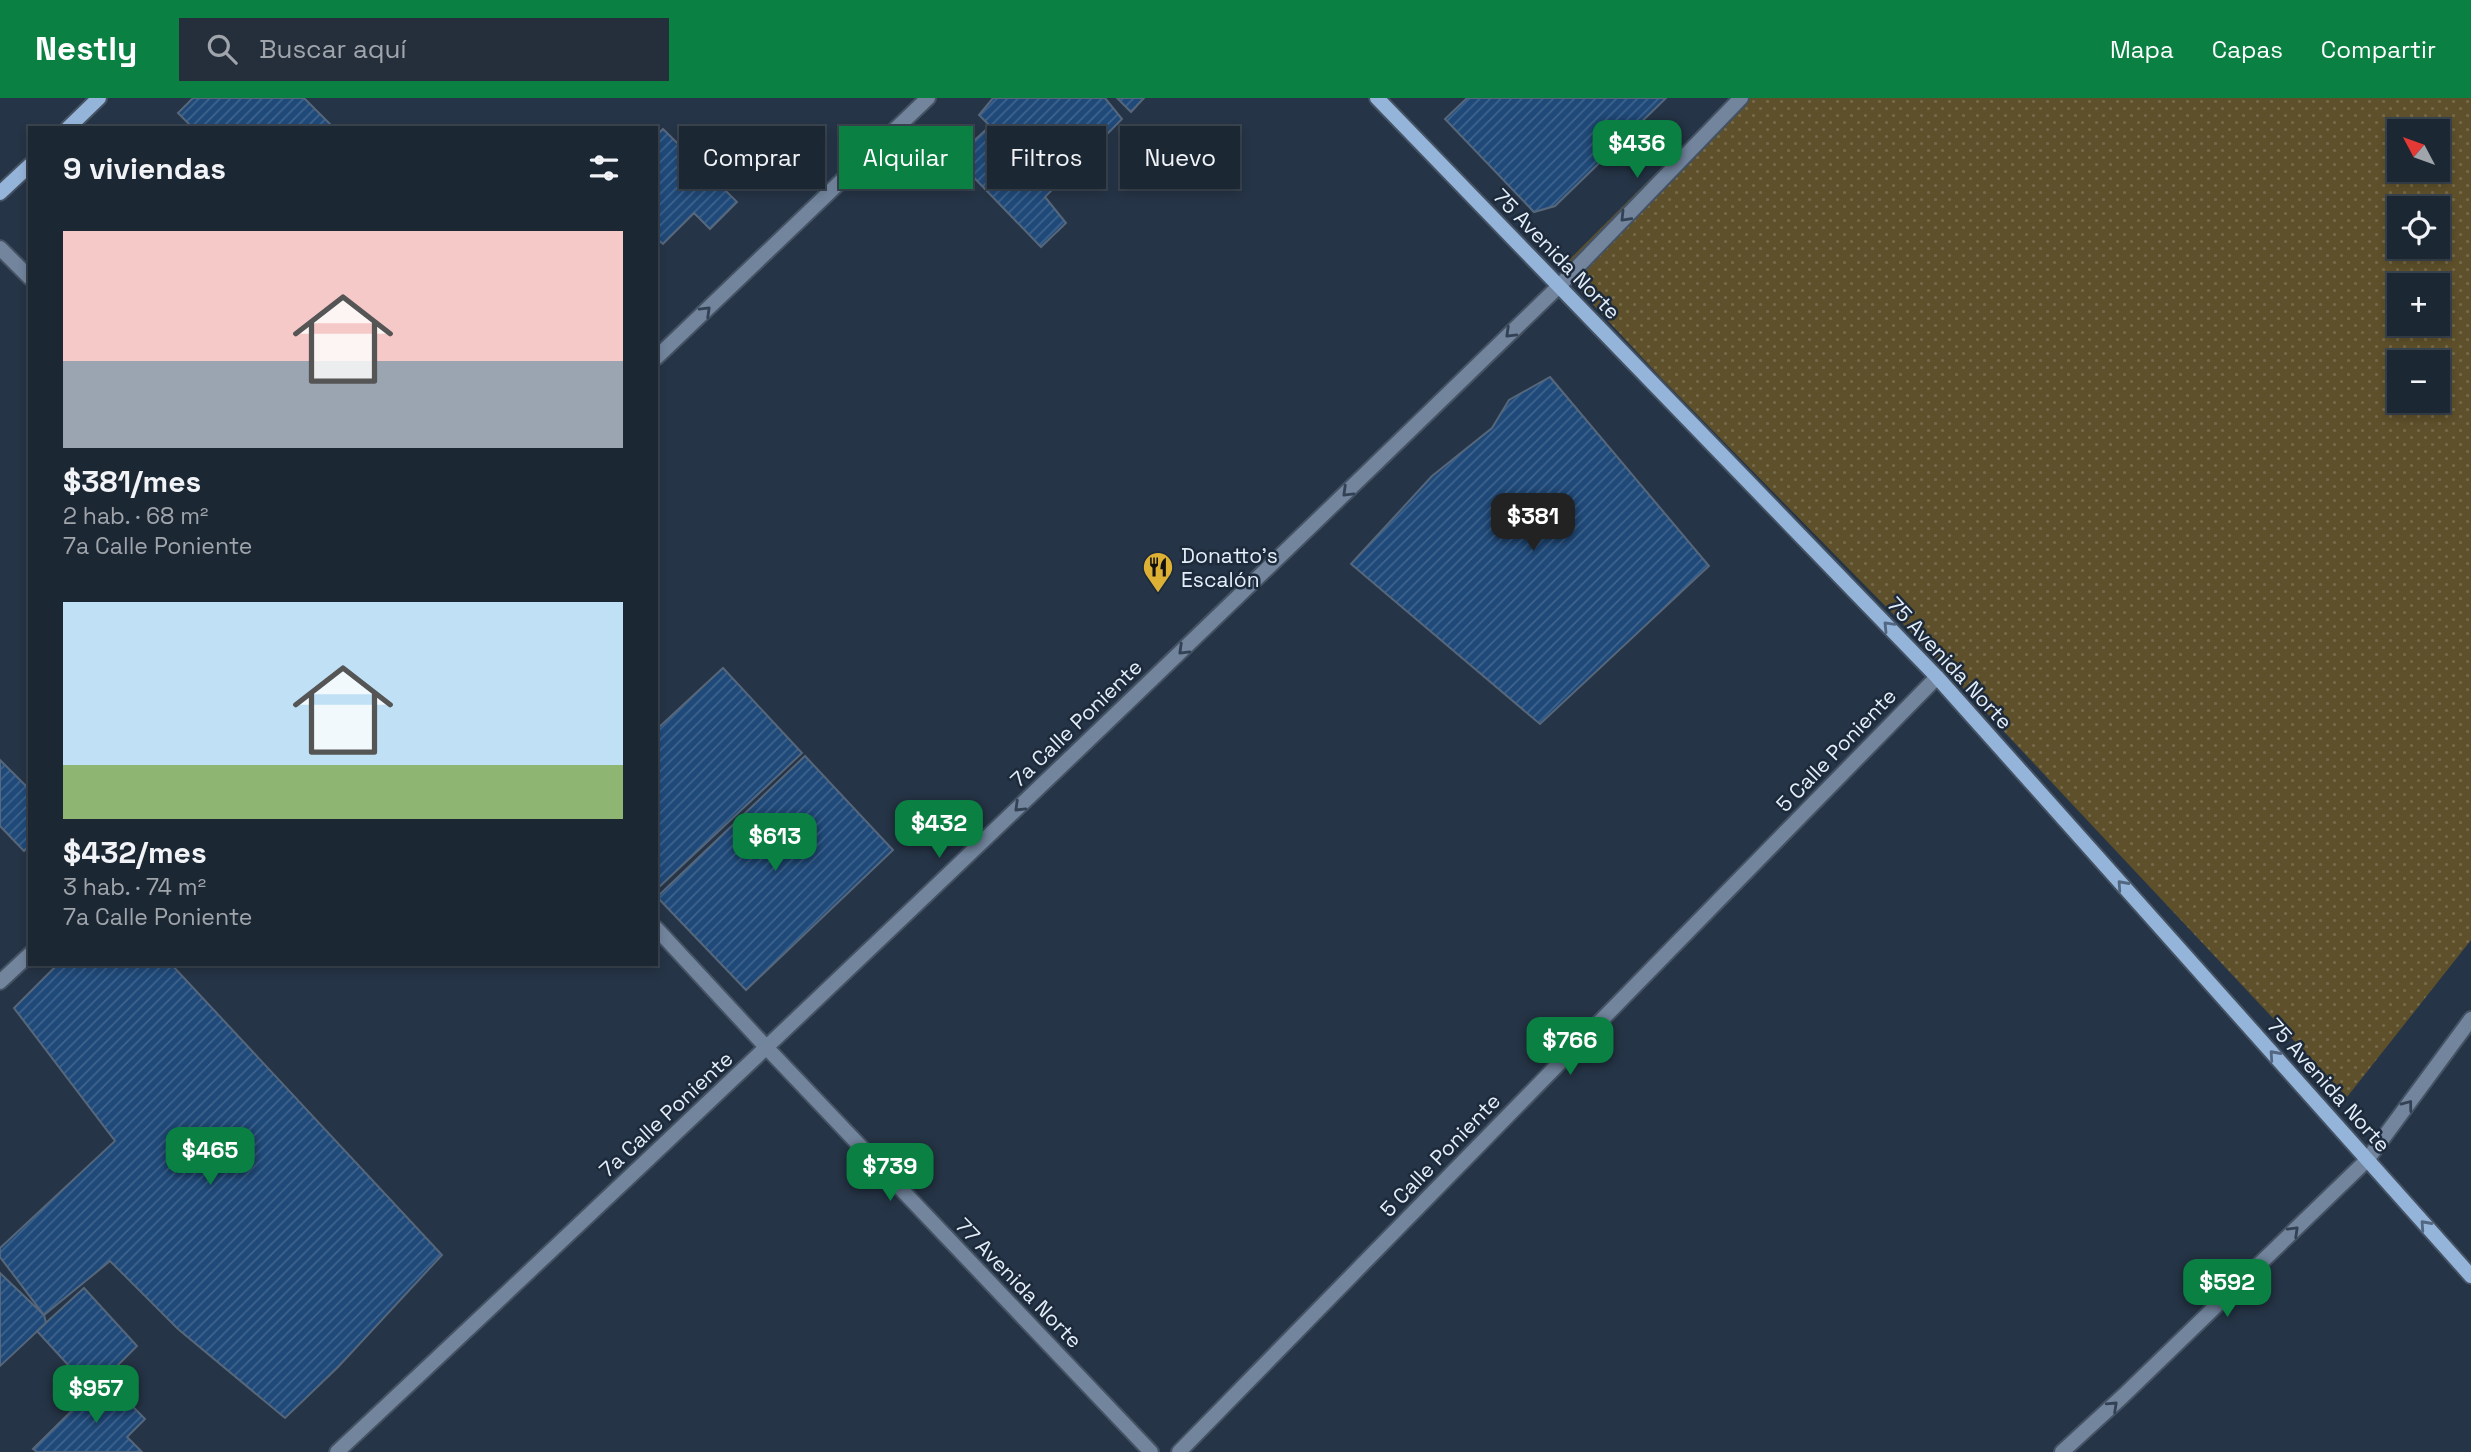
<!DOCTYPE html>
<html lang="es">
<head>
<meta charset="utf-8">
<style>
	:root { --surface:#1c2734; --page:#252f3c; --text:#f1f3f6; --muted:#a0a5ac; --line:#3a444f; --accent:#0b8043 }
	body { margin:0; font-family:"Space Grotesk",sans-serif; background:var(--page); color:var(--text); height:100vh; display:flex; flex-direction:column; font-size:26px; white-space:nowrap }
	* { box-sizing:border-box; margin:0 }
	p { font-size:23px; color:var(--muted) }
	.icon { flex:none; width:38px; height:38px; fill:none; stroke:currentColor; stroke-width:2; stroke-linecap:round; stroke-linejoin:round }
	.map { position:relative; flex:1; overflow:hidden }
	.details { position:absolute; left:28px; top:28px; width:630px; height:840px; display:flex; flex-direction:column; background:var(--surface); border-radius:0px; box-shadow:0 4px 10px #0003,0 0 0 2px var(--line) }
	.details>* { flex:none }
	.banner { position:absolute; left:679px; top:28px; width:665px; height:63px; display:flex; gap:14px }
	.needle { width:46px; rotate:311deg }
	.tools { position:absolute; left:2387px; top:21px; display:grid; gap:14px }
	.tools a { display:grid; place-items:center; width:63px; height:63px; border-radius:0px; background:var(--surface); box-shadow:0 4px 10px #0003,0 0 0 2px var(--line); font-size:35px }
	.price { position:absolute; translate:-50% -60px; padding:0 16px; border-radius:14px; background:var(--accent); color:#fff; font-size:23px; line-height:46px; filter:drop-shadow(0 2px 4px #0008) }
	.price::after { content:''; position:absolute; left:50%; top:42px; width:21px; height:16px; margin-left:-10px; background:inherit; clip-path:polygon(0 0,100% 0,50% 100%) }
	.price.selected { background:#222; color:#fff }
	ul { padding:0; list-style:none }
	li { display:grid; align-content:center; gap:14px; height:371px; padding:0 35px }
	li span { display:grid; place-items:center; height:217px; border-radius:0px; color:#555 }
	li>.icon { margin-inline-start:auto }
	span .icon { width:126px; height:126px; fill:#fffc; stroke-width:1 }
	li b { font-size:30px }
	h2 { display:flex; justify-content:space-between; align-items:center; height:84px; padding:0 35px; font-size:30px }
	.pill { padding:0 24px; border-radius:0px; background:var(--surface); box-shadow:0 4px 10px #0003,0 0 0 2px var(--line); font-size:24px; line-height:63px }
	.pill.selected { background:var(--accent); color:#fff }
	header { display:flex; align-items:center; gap:42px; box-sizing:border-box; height:98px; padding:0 35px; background:var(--accent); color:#fff }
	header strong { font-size:33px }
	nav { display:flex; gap:38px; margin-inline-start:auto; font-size:24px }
	.search { width:490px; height:63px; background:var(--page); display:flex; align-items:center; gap:18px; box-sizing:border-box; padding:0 24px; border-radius:0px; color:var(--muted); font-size:26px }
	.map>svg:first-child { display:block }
</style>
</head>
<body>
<header>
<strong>Nestly</strong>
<div class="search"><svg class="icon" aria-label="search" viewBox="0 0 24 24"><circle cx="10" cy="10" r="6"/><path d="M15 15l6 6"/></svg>Buscar aquí</div>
<nav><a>Mapa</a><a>Capas</a><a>Compartir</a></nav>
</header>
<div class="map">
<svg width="2471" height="1354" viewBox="0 0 2471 1354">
	<defs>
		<pattern id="grass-dots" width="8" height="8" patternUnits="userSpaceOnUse" patternTransform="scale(1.75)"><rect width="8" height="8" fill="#5e502a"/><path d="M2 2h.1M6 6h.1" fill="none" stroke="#756a4a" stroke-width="1.8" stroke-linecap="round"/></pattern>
		<pattern id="building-hatch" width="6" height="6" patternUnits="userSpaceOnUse" patternTransform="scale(1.75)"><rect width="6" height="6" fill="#1f4979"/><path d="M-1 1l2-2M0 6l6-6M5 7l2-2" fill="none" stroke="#3f648d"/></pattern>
	</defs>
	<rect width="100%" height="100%" fill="#253446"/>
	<path fill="url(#grass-dots)" fill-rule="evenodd" d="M 1731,0 L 2471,0 L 2471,842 L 2347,999 L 1903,526 L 1661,280 L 1560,171 ZM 2399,33 L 2438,33 L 2438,72 L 2399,72 ZM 2399,110 L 2438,110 L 2438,149 L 2399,149 ZM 2399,187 L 2438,187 L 2438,226 L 2399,226 ZM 2399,264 L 2438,264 L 2438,303 L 2399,303 Z"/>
	<path fill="url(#building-hatch)" stroke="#57677b" stroke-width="2" d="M 193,0 L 304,0 L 334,30 L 193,30 L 178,15 Z
		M 993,0 L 1105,0 L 1122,21 L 1045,99 L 1066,125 L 1041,149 L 955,60 L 990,28 L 979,17 Z
		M 1117,0 L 1144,0 L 1131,14 Z
		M 1467,0 L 1666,0 L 1555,108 L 1534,114 L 1445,21 Z
		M 663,31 L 737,104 L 710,131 L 694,115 L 663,146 L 656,140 L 656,38 Z
		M 1550,279 L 1709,468 L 1540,626 L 1351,466 L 1432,378 L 1492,330 L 1509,302 Z
		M 723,570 L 802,655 L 656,792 L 656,632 Z
		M 805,658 L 893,752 L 746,892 L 657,799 Z
		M 0,662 L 30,692 L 30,747 L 24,753 L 0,728 Z
		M 58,866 L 171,866 L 442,1157 L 338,1269 L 285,1320 L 178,1231 L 110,1163 L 44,1217 L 0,1159 L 0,1150 L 115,1043 L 14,910 Z
		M 0,1175 L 44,1217 L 46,1225 L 0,1268 Z
		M 84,1190 L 137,1248 L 92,1293 L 37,1233 Z
		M 105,1280 L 145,1321 L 127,1339 L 142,1354 L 37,1354 L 33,1351 Z"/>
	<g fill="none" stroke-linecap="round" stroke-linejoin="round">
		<g stroke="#445263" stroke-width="18">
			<path id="minor" d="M 0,150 L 30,180
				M 1559,188 L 1741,0
				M 656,260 L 928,0
				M 656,830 L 767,950 L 1151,1354
				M 0,884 L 30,856
				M 1179,1354 L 1937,579
				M 2062,1354 L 2123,1298 L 2367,1062 L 2471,921"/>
		</g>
		<g stroke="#445263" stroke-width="18">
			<path id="tertiary" d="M 337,1354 C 748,969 1155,581 1559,188"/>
		</g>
		<g stroke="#445263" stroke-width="18">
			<path id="secondary" d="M 1377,0 L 1937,579 L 2471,1178
				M 68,30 L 99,0
				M 0,95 L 30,67"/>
		</g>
		<use href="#minor" stroke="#72859d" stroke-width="14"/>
		<use href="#tertiary" stroke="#72859d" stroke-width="14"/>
		<use href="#secondary" stroke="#95b4d9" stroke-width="14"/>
	</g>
	<defs><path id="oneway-chevron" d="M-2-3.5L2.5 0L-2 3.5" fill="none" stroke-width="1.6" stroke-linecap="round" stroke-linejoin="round" transform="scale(1.75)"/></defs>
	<g stroke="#324154">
		<use href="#oneway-chevron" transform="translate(1625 119) rotate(134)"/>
		<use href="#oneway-chevron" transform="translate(706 213) rotate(-44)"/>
		<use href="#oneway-chevron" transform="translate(1510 235) rotate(136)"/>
		<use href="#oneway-chevron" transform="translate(1347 394) rotate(136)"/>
		<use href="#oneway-chevron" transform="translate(1183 552) rotate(136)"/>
		<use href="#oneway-chevron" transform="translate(1019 709) rotate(136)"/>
		<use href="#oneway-chevron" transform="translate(2408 1007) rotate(-53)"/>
		<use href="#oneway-chevron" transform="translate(2294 1133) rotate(-44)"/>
		<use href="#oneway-chevron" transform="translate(2113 1308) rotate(-43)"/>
	</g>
	<g stroke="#526882">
		<use href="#oneway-chevron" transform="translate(1888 528) rotate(-134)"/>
		<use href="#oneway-chevron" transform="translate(2122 787) rotate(-132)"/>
		<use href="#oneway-chevron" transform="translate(2274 957) rotate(-132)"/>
		<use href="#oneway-chevron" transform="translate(2425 1127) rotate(-132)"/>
	</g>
	<defs>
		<g id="restaurant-pin" transform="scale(1.575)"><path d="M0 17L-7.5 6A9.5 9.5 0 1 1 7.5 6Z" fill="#ddb133" stroke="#1c2a3b"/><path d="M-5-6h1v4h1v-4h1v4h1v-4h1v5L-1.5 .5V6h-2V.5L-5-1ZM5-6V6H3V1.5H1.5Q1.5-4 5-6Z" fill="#111"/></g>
	</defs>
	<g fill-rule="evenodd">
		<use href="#restaurant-pin" x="1158" y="469"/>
	</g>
	<g text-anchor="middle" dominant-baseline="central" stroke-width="5" stroke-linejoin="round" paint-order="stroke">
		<g font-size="21" fill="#e4eef9" stroke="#1c2a3b">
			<text transform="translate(1557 156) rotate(46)">75 Avenida Norte</text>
			<text transform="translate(1950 565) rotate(47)">75 Avenida Norte</text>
			<text transform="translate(1076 625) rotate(-44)">7a Calle Poniente</text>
			<text transform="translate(1836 652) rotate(-46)">5 Calle Poniente</text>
			<text transform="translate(2329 987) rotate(48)">75 Avenida Norte</text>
			<text transform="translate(666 1016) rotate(-43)">7a Calle Poniente</text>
			<text transform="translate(1440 1057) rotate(-46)">5 Calle Poniente</text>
			<text transform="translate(1019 1185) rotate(46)">77 Avenida Norte</text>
		</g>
		<g font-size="21" fill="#e4eef9" stroke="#1c2a3b" text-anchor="start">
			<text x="1181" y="457">Donatto's<tspan x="1181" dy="24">Escalón</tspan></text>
		</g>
	</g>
</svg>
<div class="tools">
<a><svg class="needle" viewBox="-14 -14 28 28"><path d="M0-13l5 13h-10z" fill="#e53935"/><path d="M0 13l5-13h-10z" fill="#a0a5ac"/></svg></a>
<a><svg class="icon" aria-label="locate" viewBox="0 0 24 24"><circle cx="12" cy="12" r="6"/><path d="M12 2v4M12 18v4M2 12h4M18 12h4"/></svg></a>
<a>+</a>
<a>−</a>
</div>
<b class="price" style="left:1637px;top:82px">$436</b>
<b class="price selected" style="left:1533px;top:455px">$381</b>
<b class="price" style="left:939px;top:762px">$432</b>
<b class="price" style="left:775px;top:775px">$613</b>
<b class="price" style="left:1570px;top:979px">$766</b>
<b class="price" style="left:210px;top:1089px">$465</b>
<b class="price" style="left:890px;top:1105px">$739</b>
<b class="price" style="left:2227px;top:1221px">$592</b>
<b class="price" style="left:96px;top:1327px">$957</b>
<div class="banner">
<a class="pill">Comprar</a>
<a class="pill selected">Alquilar</a>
<a class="pill">Filtros</a>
<a class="pill">Nuevo</a>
</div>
<section class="details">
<h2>9 viviendas<svg class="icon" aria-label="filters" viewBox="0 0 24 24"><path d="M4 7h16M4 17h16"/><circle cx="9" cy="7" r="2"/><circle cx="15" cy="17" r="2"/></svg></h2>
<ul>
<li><span style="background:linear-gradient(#f6c9c9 60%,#9aa5b1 0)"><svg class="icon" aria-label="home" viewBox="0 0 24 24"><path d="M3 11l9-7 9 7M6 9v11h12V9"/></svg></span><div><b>$381/mes</b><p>2 hab. · 68 m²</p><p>7a Calle Poniente</p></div></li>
<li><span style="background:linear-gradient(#bfe0f5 75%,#8fb573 0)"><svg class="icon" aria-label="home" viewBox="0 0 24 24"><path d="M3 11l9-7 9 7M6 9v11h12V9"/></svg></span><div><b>$432/mes</b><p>3 hab. · 74 m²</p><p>7a Calle Poniente</p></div></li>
</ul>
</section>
</div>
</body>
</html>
